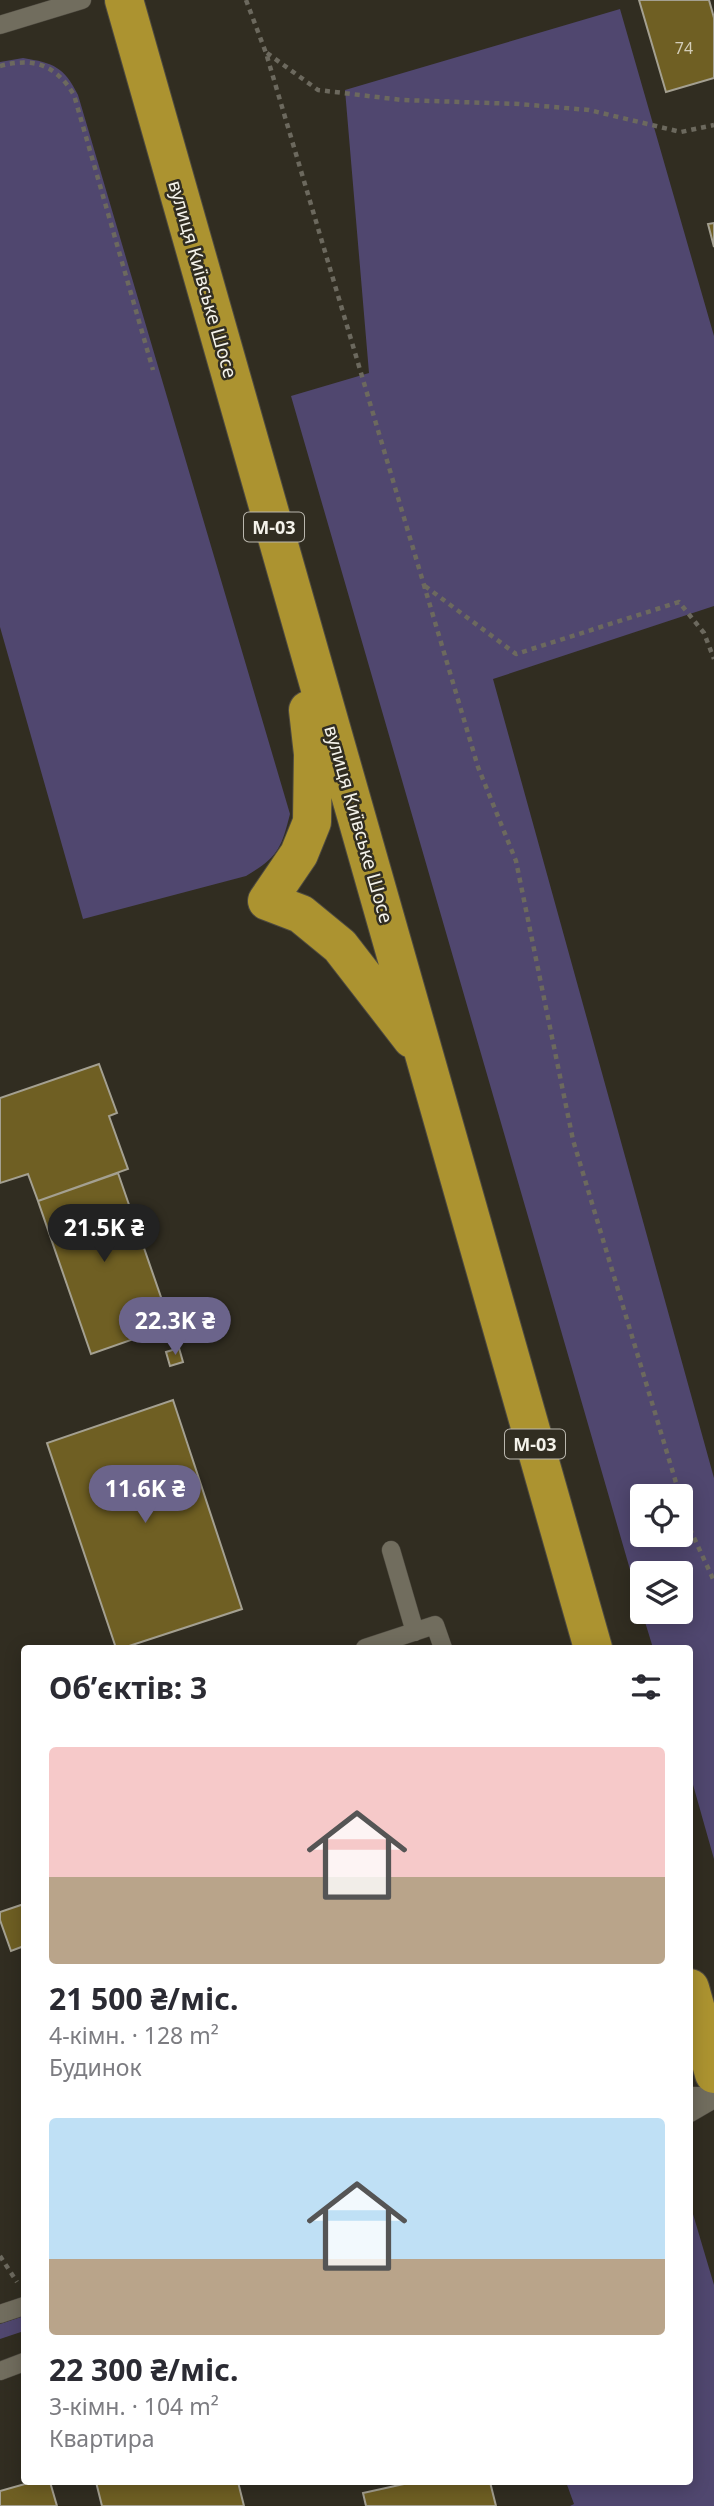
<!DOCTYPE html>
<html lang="uk">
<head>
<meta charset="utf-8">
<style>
	:root { --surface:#fff; --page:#f7f7f7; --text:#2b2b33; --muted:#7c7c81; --accent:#6b648b }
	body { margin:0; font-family:"Noto Sans",sans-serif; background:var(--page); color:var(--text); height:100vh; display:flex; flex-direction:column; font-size:26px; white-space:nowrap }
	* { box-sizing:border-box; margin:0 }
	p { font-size:23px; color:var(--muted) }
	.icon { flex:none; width:38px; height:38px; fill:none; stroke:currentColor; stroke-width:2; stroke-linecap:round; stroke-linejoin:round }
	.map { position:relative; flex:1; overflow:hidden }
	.sheet { position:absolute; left:21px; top:1645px; width:672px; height:840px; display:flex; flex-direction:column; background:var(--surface); border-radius:7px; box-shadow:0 4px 18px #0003 }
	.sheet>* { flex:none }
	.tools { position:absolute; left:630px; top:1484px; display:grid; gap:14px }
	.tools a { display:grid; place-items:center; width:63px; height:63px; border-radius:7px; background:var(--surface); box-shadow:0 4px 18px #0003; font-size:35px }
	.price { position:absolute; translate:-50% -60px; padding:0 16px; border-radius:24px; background:var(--accent); color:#fff; font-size:23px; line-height:46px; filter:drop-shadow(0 2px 4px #0008) }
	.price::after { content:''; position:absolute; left:50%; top:42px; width:21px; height:16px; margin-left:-10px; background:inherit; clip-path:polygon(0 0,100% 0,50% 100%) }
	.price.active { background:#222; color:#fff }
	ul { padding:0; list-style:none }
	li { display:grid; align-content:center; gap:14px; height:371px; padding:0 28px }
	li span { display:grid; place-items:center; height:217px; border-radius:7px; color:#555 }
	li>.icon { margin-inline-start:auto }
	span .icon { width:126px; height:126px; fill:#fffc; stroke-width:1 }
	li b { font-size:30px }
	h2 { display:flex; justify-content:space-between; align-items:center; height:84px; padding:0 28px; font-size:30px }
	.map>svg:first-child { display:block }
</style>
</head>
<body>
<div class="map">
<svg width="714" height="2506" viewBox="0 0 714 2506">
	<rect width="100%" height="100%" fill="#312d21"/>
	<path fill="#50476f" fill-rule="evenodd" d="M 620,9 L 714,336 L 714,606 L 493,679 L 714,1478 L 714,1859 L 690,1774 L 690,1648 L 653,1648 L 642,1612 L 681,1612 L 681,1573 L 642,1573 L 642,1611 L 291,396 L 369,373 L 345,90 ZM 681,1496 L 681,1535 L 642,1535 L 642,1496 Z
		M 23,58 C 54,63 64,67 78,95 L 290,814 C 281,849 278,857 246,876 L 83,919 L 0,627 L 0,62 Z
		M 690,2204 L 714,2285 L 714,2506 L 570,2506 L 574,2504 L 566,2482 L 690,2482 Z
		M 24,2316 L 24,2331 L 0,2339 L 0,2324 Z"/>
	<path fill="#6f5f23" stroke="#a4a091" stroke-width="2" d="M 639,0 L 709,0 L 714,18 L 714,78 L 666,92 Z
		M 714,223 L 714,247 L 708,224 Z
		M 99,1064 L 117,1113 L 109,1116 L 128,1169 L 38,1201 L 28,1174 L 0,1183 L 0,1098 Z
		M 118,1173 L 171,1326 L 91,1354 L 38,1201 Z
		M 179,1348 L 183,1362 L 170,1366 L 166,1352 Z
		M 173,1400 L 242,1609 L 123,1648 L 116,1648 L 47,1443 Z
		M 24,1904 L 24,1946 L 11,1951 L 0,1920 L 0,1912 Z
		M 32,2482 L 50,2482 L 57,2506 L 0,2506 L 0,2491 Z
		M 96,2482 L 238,2482 L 244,2506 L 102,2506 Z
		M 413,2482 L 490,2482 L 496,2506 L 366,2506 L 363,2493 Z"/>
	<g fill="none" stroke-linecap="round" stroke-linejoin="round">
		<g stroke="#4e4a40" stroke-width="19">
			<path id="lane" d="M 0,25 L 82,0
				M 391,1550 L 415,1632
				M 365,1648 L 435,1625 L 443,1648
				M 690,2096 L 714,2096
				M 690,2113 L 714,2099
				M 0,2314 L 24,2306
				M 0,2371 L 24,2362"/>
		</g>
		<g stroke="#4e4a40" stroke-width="40">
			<path id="highway" d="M 124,0 L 593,1648
				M 308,710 L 313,754 L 312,822 L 299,854 L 267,901 L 301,914 L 340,946 L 412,1039
				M 690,1988 L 714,2074"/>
		</g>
		<path stroke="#6c695e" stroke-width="4.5" stroke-dasharray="5 5" stroke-linecap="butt" d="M 246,0 L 266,53 L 478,767 L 516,861 L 573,1140 L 680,1496
			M 267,53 L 318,90 L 402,100 L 519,104 L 589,110 L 681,132 L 714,125
			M 0,66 C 34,57 56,65 74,95 L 153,370
			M 425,586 L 516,654 L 679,602 L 704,633 L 714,659
			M 681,1500 L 690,1529 L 714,1581
			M 0,2256 L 17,2282"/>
		<use href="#lane" stroke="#716d5e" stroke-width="18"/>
		<use href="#highway" stroke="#ac9330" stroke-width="38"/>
	</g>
	<g text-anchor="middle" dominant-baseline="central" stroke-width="5" stroke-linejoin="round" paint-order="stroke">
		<g font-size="16" fill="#d3cdb8">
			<text x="684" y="48">74</text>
		</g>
		<g fill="#312d21" stroke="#bab7ae" stroke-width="2">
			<rect x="244" y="512.5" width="60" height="29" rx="5"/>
			<rect x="505" y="1429.5" width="60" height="29" rx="5"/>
		</g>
		<g font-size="18" font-weight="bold" fill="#f4f2ea">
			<text x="274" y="527">М-03</text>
			<text x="535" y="1444">М-03</text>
		</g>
		<g font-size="19" fill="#f4f2ea" stroke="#312d21">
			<text transform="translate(203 279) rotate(74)">вулиця Київське Шосе</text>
			<text transform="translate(359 824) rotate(74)">вулиця Київське Шосе</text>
		</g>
	</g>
</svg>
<div class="tools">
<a><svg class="icon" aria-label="locate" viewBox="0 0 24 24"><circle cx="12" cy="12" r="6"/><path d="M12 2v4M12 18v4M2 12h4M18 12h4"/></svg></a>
<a><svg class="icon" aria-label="layers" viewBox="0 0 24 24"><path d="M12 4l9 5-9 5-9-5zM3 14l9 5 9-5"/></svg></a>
</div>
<b class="price active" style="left:104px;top:1264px">21.5K ₴</b>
<b class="price" style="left:175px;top:1357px">22.3K ₴</b>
<b class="price" style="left:145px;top:1525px">11.6K ₴</b>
<section class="sheet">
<h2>Об’єктів: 3<svg class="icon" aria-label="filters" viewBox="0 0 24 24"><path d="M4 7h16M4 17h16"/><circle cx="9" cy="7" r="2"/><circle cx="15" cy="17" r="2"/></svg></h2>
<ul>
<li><span style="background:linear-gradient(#f6c9c9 60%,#b9a48a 0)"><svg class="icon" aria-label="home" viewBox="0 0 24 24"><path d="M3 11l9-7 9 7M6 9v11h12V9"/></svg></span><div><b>21 500 ₴/міс.</b><p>4-кімн. · 128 m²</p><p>Будинок</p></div></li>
<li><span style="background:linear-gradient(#bfe0f5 65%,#b9a48a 0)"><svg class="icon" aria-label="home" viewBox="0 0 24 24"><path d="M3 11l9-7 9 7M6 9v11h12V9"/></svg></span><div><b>22 300 ₴/міс.</b><p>3-кімн. · 104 m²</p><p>Квартира</p></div></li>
</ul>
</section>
</div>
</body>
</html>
